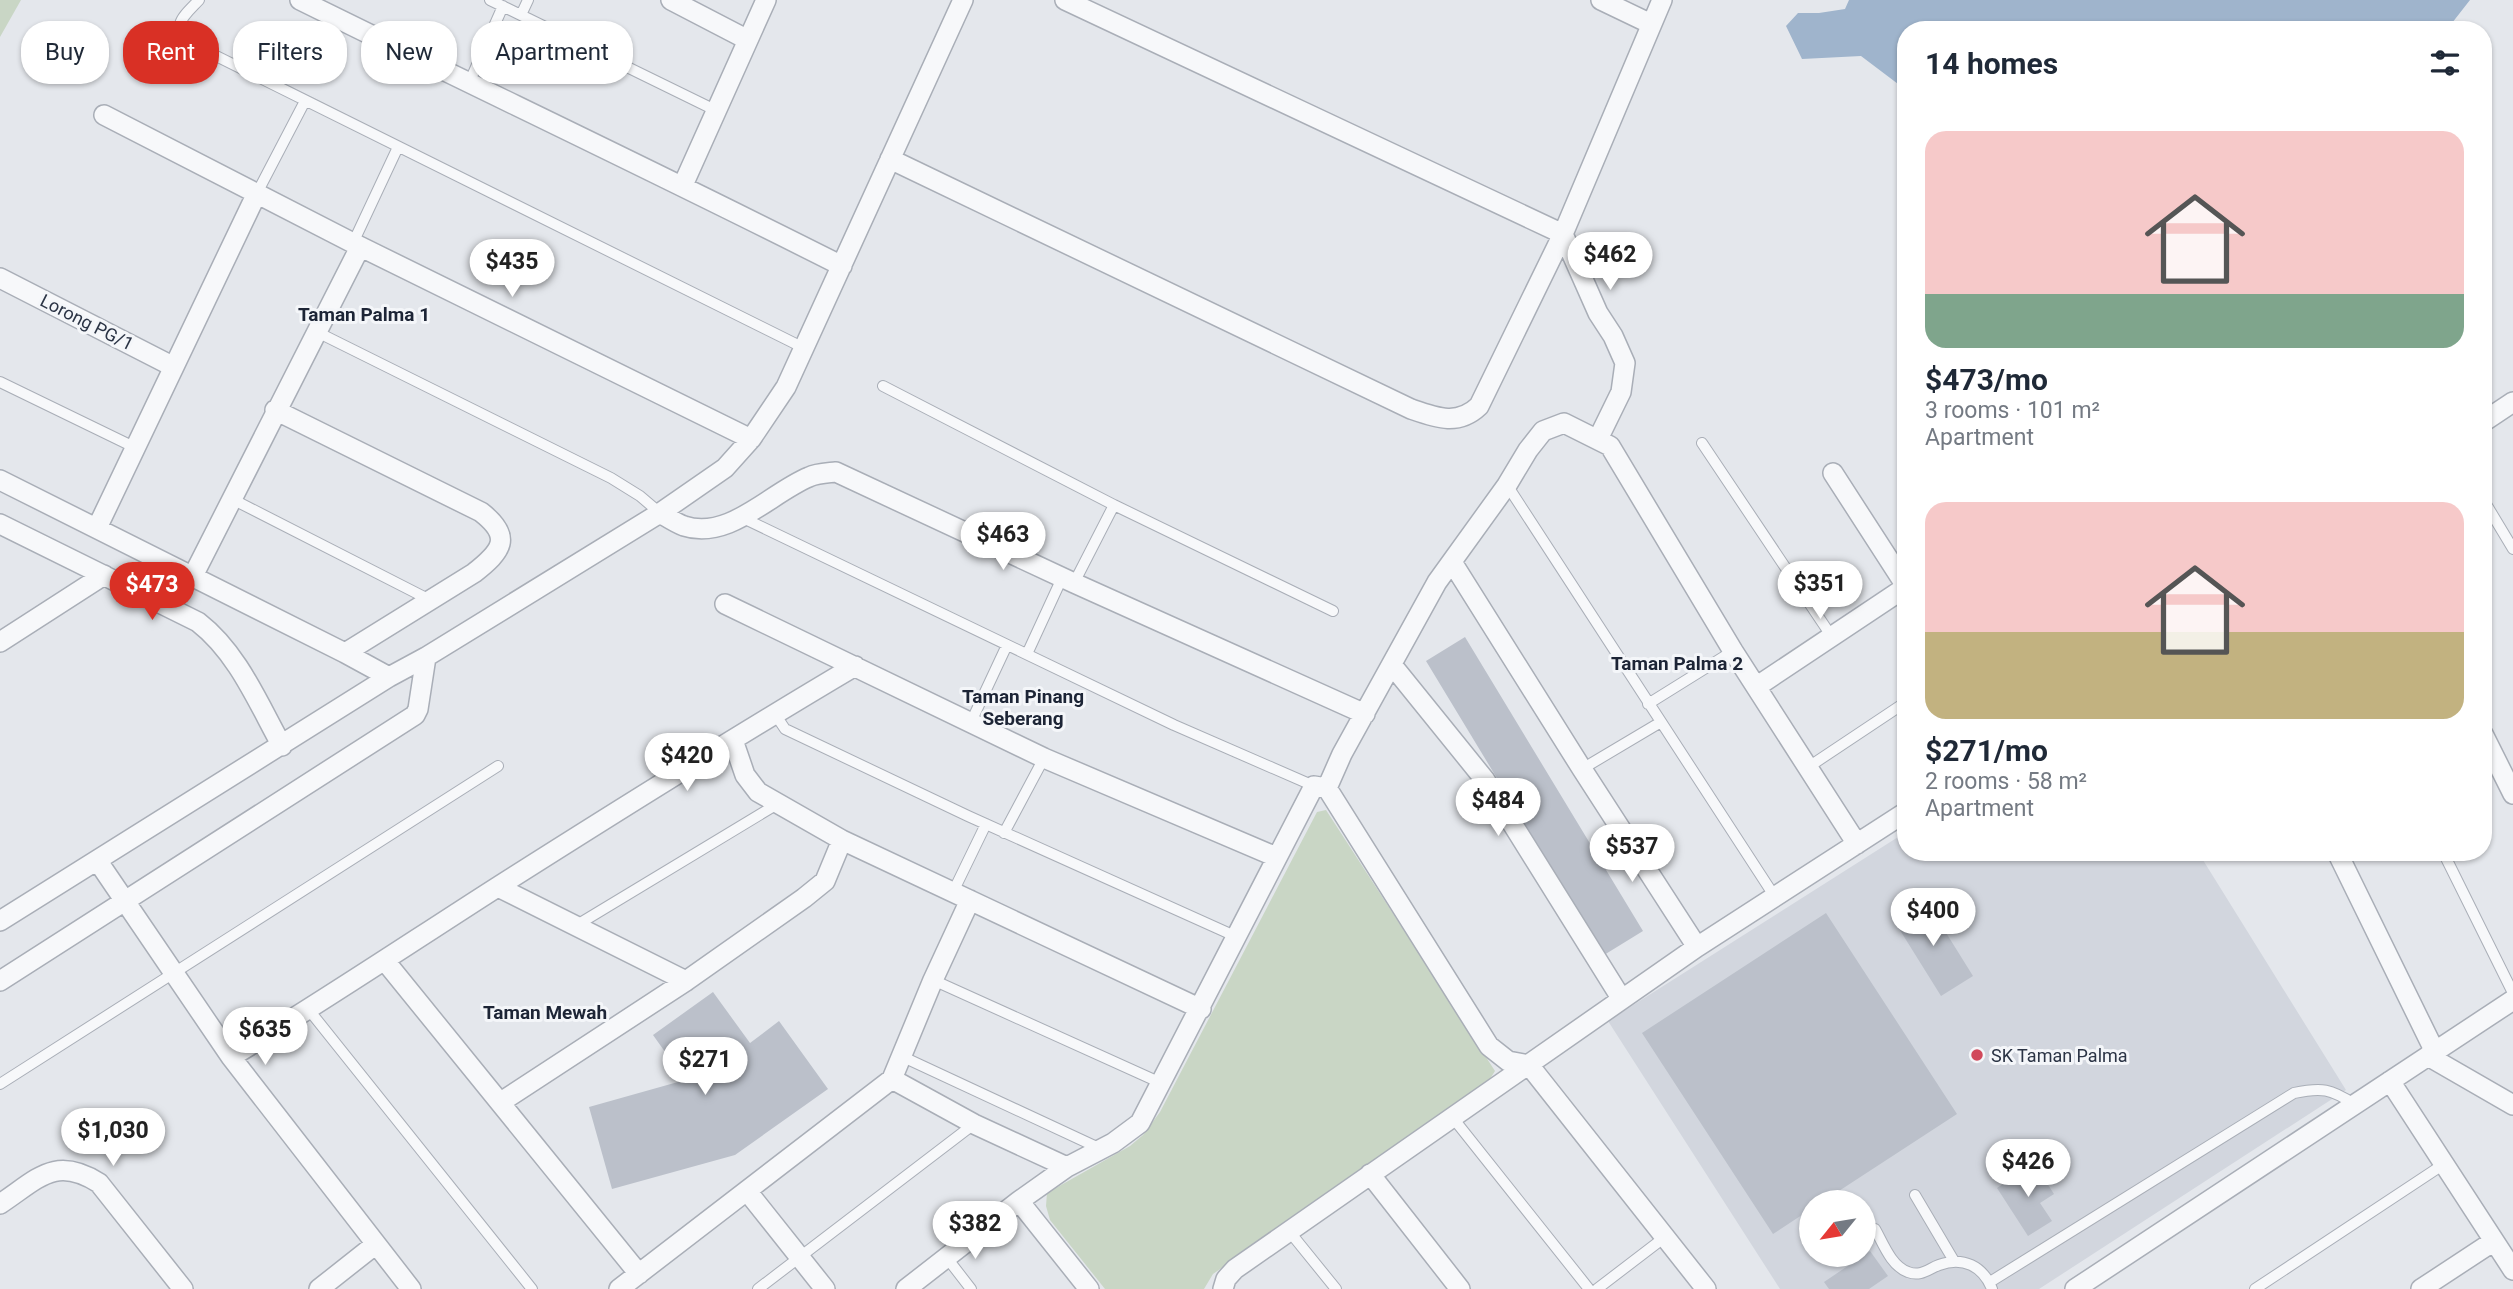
<!DOCTYPE html>
<html lang="en">
<head>
<meta charset="utf-8">
<style>
	:root { --surface:#fff; --page:#f2f2f3; --text:#1f2937; --muted:#747a83; --accent:#d93025 }
	body { margin:0; font-family:Roboto,sans-serif; background:var(--page); color:var(--text); height:100vh; display:flex; flex-direction:column; font-size:26px; white-space:nowrap }
	* { box-sizing:border-box; margin:0 }
	p { font-size:23px; color:var(--muted) }
	.icon { flex:none; width:38px; height:38px; fill:none; stroke:currentColor; stroke-width:2; stroke-linecap:round; stroke-linejoin:round }
	.map { position:relative; flex:1; overflow:hidden }
	.side { position:absolute; left:1897px; top:21px; width:595px; height:840px; display:flex; flex-direction:column; background:var(--surface); border-radius:28px; box-shadow:0 2px 5px #0004 }
	.side>* { flex:none }
	.banner { position:absolute; left:21px; top:21px; width:665px; height:63px; display:flex; gap:14px }
	.needle { width:46px; rotate:240deg }
	.buttons { position:absolute; left:1799px; top:1190px; display:grid; gap:14px }
	.buttons a { display:grid; place-items:center; width:77px; height:77px; border-radius:50%; background:var(--surface); box-shadow:0 2px 5px #0004; font-size:35px }
	.price { position:absolute; translate:-50% -60px; padding:0 16px; border-radius:24px; background:#fff; color:#222; font-size:23px; line-height:46px; filter:drop-shadow(0 2px 4px #0008) }
	.price::after { content:''; position:absolute; left:50%; top:42px; width:21px; height:16px; margin-left:-10px; background:inherit; clip-path:polygon(0 0,100% 0,50% 100%) }
	.price.current { background:var(--accent); color:#fff }
	ul { padding:0; list-style:none }
	li { display:grid; align-content:center; gap:14px; height:371px; padding:0 28px }
	li span { display:grid; place-items:center; height:217px; border-radius:21px; color:#555 }
	li>.icon { margin-inline-start:auto }
	span .icon { width:126px; height:126px; fill:#fffc; stroke-width:1 }
	li b { font-size:30px }
	h2 { display:flex; justify-content:space-between; align-items:center; height:84px; padding:0 28px; font-size:30px }
	.tag { padding:0 24px; border-radius:28px; background:var(--surface); box-shadow:0 2px 5px #0004; font-size:24px; line-height:63px }
	.tag.current { background:var(--accent); color:#fff }
	.map>svg:first-child { display:block }
</style>
</head>
<body>
<div class="map">
<svg width="2513" height="1289" viewBox="0 0 2513 1289">
	<rect width="100%" height="100%" fill="#e4e7ec"/>
	<path fill="#d2d6de" fill-rule="evenodd" d="M 1906,832 L 1906,852 L 2198,852 L 2346,1090 L 2039,1289 L 1780,1289 L 1608,1021 ZM 1811,1202 L 1864,1202 L 1864,1255 L 1811,1255 Z"/>
	<path fill="#c9d6c5" d="M 0,0 L 21,0 L 0,37 Z
		M 1326,810 L 1495,1071 L 1488,1082 L 1213,1274 L 1204,1289 L 1105,1289 L 1050,1220 L 1046,1206 L 1047,1193 L 1130,1146 L 1143,1135 L 1160,1112 L 1317,812 Z"/>
	<path fill="#9fb4cc" d="M 1849,0 L 2470,0 L 2452,23 L 2420,25 L 2413,30 L 1906,30 L 1906,90 L 1861,56 L 1802,59 L 1786,26 L 1798,13 L 1819,13 L 1845,9 Z"/>
	<path fill="#bbc0ca" d="M 1465,637 L 1643,931 L 1604,955 L 1426,661 Z
		M 1925,899 L 1973,976 L 1941,996 L 1893,919 Z
		M 1826,913 L 1957,1114 L 1822,1202 L 1811,1202 L 1811,1209 L 1773,1234 L 1642,1033 Z
		M 713,992 L 750,1043 L 779,1021 L 828,1089 L 735,1155 L 612,1189 L 589,1107 L 685,1080 L 653,1035 Z
		M 2034,1163 L 2054,1194 L 2040,1203 L 2052,1221 L 2028,1236 L 1997,1188 Z
		M 1870,1251 L 1888,1276 L 1869,1289 L 1829,1289 L 1824,1282 Z"/>
	<g fill="none" stroke-linecap="round" stroke-linejoin="round">
		<g stroke="#a9aeb7" stroke-width="12">
			<path id="service" d="M 199,0 C 184,16 168,27 192,44 L 804,348
				M 490,0 L 717,111
				M 521,15 L 528,0
				M 469,83 L 503,6
				M 256,195 L 305,101
				M 353,243 L 398,147
				M 317,332 L 611,478 L 640,496 L 660,513
				M 0,382 L 136,448
				M 883,386 L 1114,505 L 1333,611
				M 1702,443 L 1832,637
				M 1507,485 L 1775,897
				M 232,499 L 430,600
				M 2483,499 L 2513,549
				M 741,517 L 1174,725 L 1314,786
				M 1074,583 L 1114,505
				M 1027,654 L 1062,578
				M 1648,704 L 1733,651
				M 775,714 L 785,729 L 968,816 L 1237,937
				M 971,722 L 1007,645
				M 1807,768 L 1906,702
				M 1582,769 L 1661,722
				M 1004,833 L 1044,758
				M 2443,852 L 2513,993
				M 953,892 L 986,824
				M 577,925 L 779,803
				M 933,980 L 1161,1083
				M 309,1010 L 532,1289
				M 901,1056 L 1101,1149
				M 0,1084 L 498,766
				M 1453,1118 L 1589,1289
				M 1915,1195 L 1954,1261
				M 1875,1229 C 1883,1243 1891,1266 1908,1272 C 1921,1277 1928,1269 1939,1265 C 1963,1256 1983,1266 1992,1289
				M 1289,1231 L 1336,1289
				M 947,1258 L 971,1289
				M 1990,1282 L 2294,1093 C 2322,1087 2331,1089 2354,1104
				M 758,1289 L 974,1124
				M 1597,1289 L 1665,1237
				M 2255,1289 L 2444,1164"/>
		</g>
		<g stroke="#a9aeb7" stroke-width="22">
			<path id="minor" d="M 300,0 C 480,89 662,175 842,266
				M 671,0 L 748,40
				M 1065,0 L 1563,234 L 1598,313 L 1613,336 L 1625,363 L 1621,392 L 1598,439
				M 1601,0 L 1651,24
				M 104,115 L 353,243 L 751,439
				M 890,159 L 1411,409 C 1437,418 1458,426 1479,406 L 1563,234 L 1662,0
				M 683,185 L 766,0
				M 0,278 L 174,367
				M 275,410 L 481,512 C 513,537 502,551 474,573 L 345,653
				M 2483,422 L 2513,402
				M 1833,473 L 1906,586
				M 0,480 L 345,653 L 389,677
				M 660,513 C 667,517 676,523 684,526 C 729,541 770,493 809,477 C 817,473 827,473 836,472 L 1074,583 L 1365,714
				M 0,524 L 198,622 C 238,653 258,703 282,746
				M 97,528 L 256,195
				M 1452,562 L 1582,769 L 1697,947 L 1906,812
				M 193,576 L 360,247
				M 725,604 L 1044,758 L 1276,857
				M 0,642 L 104,575
				M 1392,665 L 1485,780 L 1621,998
				M 1756,687 L 1906,587
				M 2483,734 L 2513,794
				M 733,740 L 745,775 L 758,792 L 842,840 L 1201,1009
				M 1327,788 L 1489,1046 L 1508,1061 L 1529,1065 L 1706,1289
				M 2337,852 L 2435,1052
				M 97,860 L 231,1057 L 411,1289
				M 498,887 L 686,981
				M 0,921 L 389,677 L 426,657 L 660,513 L 725,468 L 751,439 L 786,387 L 963,0
				M 385,961 L 639,1274
				M 0,981 L 415,715 L 418,709 L 426,657
				M 2428,1056 L 2513,1105
				M 231,1057 C 322,1002 410,943 499,886 C 617,811 735,737 855,666
				M 892,1079 L 974,1124 L 1067,1167 L 1113,1143 L 1140,1123 L 1314,786 L 1327,788 L 1342,754 L 1437,582 L 1507,485 L 1528,450 L 1543,431 L 1564,423 L 1610,446 L 1733,651 L 1857,844
				M 2390,1081 L 2513,1270
				M 501,1102 L 686,981 L 804,898 L 825,881 L 842,840
				M 1370,1174 L 1460,1289
				M 747,1191 L 825,1289
				M 1019,1201 L 1089,1289
				M 0,1204 C 38,1179 55,1155 99,1183 L 183,1289
				M 319,1289 L 376,1244
				M 619,1289 L 892,1079 L 933,980 L 970,900
				M 906,1289 L 1019,1201 L 1067,1167
				M 1223,1289 L 1226,1279 L 1235,1269 L 1697,947
				M 2075,1289 L 2513,1000
				M 2421,1289 L 2494,1241"/>
		</g>
		<use href="#service" stroke="#f7f8fa" stroke-width="10"/>
		<use href="#minor" stroke="#f7f8fa" stroke-width="19"/>
	</g>
	<circle fill="#d1495b" stroke="#f4f6f9" stroke-width="2.5" cx="1977" cy="1055" r="7"/>
	<g text-anchor="middle" dominant-baseline="central" stroke-width="6" stroke-linejoin="round" paint-order="stroke">
		<g font-size="18" fill="#2b3445" stroke="#f4f6f9">
			<text transform="translate(87 322) rotate(27)">Lorong PG/1</text>
		</g>
		<g font-size="18" fill="#2b3445" stroke="#f4f6f9" text-anchor="start">
			<text x="1991" y="1055">SK Taman Palma</text>
		</g>
		<g font-size="19" font-weight="bold" fill="#1d2536" stroke="#f4f6f9">
			<text x="364" y="314">Taman Palma 1</text>
			<text x="1677" y="663">Taman Palma 2</text>
			<text x="1023" y="696">Taman Pinang<tspan x="1023" dy="22">Seberang</tspan></text>
			<text x="545" y="1012">Taman Mewah</text>
		</g>
	</g>
</svg>
<div class="buttons">
<a><svg class="needle" viewBox="-14 -14 28 28"><path d="M0-13l5 13h-10z" fill="#e53935"/><path d="M0 13l5-13h-10z" fill="#747a83"/></svg></a>
</div>
<b class="price" style="left:1610px;top:292px">$462</b>
<b class="price" style="left:512px;top:299px">$435</b>
<b class="price" style="left:1003px;top:572px">$463</b>
<b class="price" style="left:1820px;top:621px">$351</b>
<b class="price current" style="left:152px;top:622px">$473</b>
<b class="price" style="left:687px;top:793px">$420</b>
<b class="price" style="left:1498px;top:838px">$484</b>
<b class="price" style="left:1632px;top:884px">$537</b>
<b class="price" style="left:1933px;top:948px">$400</b>
<b class="price" style="left:265px;top:1067px">$635</b>
<b class="price" style="left:705px;top:1097px">$271</b>
<b class="price" style="left:113px;top:1168px">$1,030</b>
<b class="price" style="left:2028px;top:1199px">$426</b>
<b class="price" style="left:975px;top:1261px">$382</b>
<div class="banner">
<a class="tag">Buy</a>
<a class="tag current">Rent</a>
<a class="tag">Filters</a>
<a class="tag">New</a>
<a class="tag">Apartment</a>
</div>
<section class="side">
<h2>14 homes<svg class="icon" aria-label="filters" viewBox="0 0 24 24"><path d="M4 7h16M4 17h16"/><circle cx="9" cy="7" r="2"/><circle cx="15" cy="17" r="2"/></svg></h2>
<ul>
<li><span style="background:linear-gradient(#f6c9c9 75%,#7fa58c 0)"><svg class="icon" aria-label="home" viewBox="0 0 24 24"><path d="M3 11l9-7 9 7M6 9v11h12V9"/></svg></span><div><b>$473/mo</b><p>3 rooms · 101 m²</p><p>Apartment</p></div></li>
<li><span style="background:linear-gradient(#f6c9c9 60%,#c2b280 0)"><svg class="icon" aria-label="home" viewBox="0 0 24 24"><path d="M3 11l9-7 9 7M6 9v11h12V9"/></svg></span><div><b>$271/mo</b><p>2 rooms · 58 m²</p><p>Apartment</p></div></li>
</ul>
</section>
</div>
</body>
</html>
